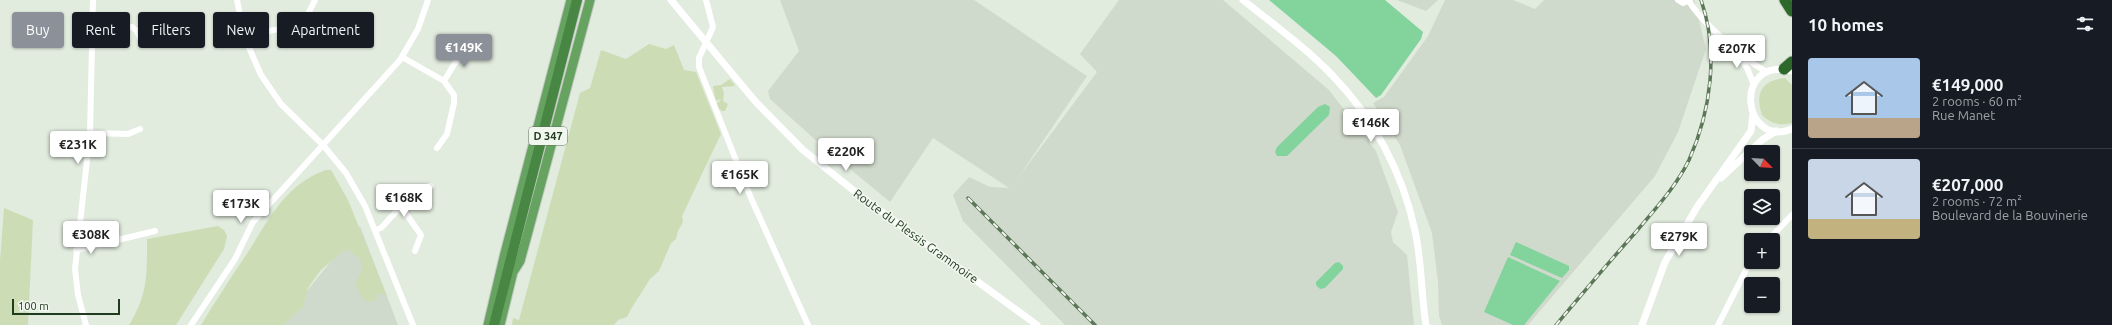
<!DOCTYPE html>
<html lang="en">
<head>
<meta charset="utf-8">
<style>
	:root { --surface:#171b24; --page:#242831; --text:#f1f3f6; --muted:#9ea1a6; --line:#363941; --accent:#8c9099 }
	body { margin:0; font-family:Ubuntu,sans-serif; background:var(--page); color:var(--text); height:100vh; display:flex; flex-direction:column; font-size:15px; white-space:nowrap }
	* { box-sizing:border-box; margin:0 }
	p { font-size:13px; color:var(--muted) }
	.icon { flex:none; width:22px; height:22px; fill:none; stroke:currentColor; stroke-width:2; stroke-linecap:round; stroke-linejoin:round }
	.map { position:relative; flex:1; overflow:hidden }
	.panel { display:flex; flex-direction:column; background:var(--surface); width:320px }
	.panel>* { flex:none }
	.top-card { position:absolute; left:12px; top:12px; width:380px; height:36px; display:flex; gap:8px }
	.needle { width:26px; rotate:115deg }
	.tools { position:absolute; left:1744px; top:145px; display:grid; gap:8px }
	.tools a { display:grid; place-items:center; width:36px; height:36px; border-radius:4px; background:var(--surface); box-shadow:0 1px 3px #0004; font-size:20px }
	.scale { position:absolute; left:12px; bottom:10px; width:108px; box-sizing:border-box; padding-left:4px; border:2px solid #213b1f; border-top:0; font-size:11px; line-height:14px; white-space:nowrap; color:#213b1f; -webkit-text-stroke:3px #f1f7ee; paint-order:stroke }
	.price { position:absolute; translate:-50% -34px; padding:0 9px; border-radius:4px; background:#fff; color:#222; font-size:13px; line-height:26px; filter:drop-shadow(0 1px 2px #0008) }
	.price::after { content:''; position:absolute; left:50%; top:24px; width:12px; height:9px; margin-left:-6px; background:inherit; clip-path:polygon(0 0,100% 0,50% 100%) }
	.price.on { background:var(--accent); color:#fff }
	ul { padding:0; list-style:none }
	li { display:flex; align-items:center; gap:12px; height:100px; padding:0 16px }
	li+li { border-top:1px solid var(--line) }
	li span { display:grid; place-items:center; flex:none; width:112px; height:80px; border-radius:4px; color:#555 }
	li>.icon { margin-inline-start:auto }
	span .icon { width:48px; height:48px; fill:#fffc; stroke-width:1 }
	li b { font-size:17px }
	h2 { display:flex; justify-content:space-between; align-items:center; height:48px; padding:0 16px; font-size:17px }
	.pill { padding:0 14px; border-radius:4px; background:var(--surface); box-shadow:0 1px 3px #0004; font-size:14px; line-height:36px }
	.pill.on { background:var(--accent); color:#fff }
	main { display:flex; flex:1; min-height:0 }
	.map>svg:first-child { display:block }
</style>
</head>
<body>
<main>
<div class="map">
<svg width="1792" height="325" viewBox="0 0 1792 325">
	<rect width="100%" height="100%" fill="#e1ebde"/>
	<path fill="#d0dacc" d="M 780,0 L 974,0 L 1087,76 L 1018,178 L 1097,72 L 1080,54 L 1119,0 L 1223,0 L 1329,90 L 1376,151 L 1398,212 L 1391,232 L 1393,242 L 1407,255 L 1414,325 L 1065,325 L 963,221 L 953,195 L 969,177 L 990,187 L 1009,188 L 933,138 L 890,202 L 821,145 L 770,99 L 768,91 L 799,51 Z
		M 1397,0 L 1438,0 L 1426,11 Z
		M 1445,0 L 1513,0 L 1535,9 L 1544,0 L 1694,0 L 1706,49 L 1678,132 L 1655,176 L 1528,325 L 1442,325 L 1439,316 L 1438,282 L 1432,233 L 1400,145 L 1373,103 L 1384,97 L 1428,36 Z
		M 360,226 L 398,325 L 276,325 L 301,298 Z"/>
	<path fill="#ccddb5" d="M 649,44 L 666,49 L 674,45 L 684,70 L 696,72 L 721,134 L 682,216 L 683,222 L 678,231 L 676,239 L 671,243 L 659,271 L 650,279 L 631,309 L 627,317 L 618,320 L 614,325 L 512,325 L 513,318 L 519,320 L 580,93 L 590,88 L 601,50 L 626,59 Z
		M 1785,78 L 1792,85 L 1792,123 C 1780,126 1771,124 1762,115 C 1755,94 1761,80 1785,78 Z
		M 730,79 L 735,86 L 722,87 L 724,93 L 723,101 L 728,104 L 725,111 L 722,111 L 717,107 L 717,103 L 721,100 L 720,99 L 717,101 L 715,98 L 713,86 L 721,85 Z
		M 326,170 L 331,170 L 348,200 L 387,296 L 379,293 L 375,301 L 365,302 L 355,284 L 362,269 L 361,260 L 347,249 L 343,251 L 320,271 L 308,288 L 303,307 L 283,325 L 201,325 C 216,300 232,276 248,252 C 269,219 286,184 326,170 Z
		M 4,208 L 33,220 L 28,325 L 0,325 L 0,261 Z
		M 218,226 L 224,230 L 227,236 L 224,249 L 176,325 L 129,325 C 148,294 147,275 147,239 Z"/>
	<path fill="#82d39c" d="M 1269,0 L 1385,0 L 1423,32 L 1421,39 L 1381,95 L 1376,98 L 1336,56 Z
		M 1325,104 L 1330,107 L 1329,115 L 1287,156 L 1277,156 L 1275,152 L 1277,147 L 1318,107 Z
		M 1516,242 L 1569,266 L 1569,270 L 1562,278 L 1510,255 Z
		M 1508,257 L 1560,281 L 1524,325 L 1513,325 L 1484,312 Z
		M 1339,262 L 1343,266 L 1343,269 L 1325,288 L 1320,289 L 1316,285 L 1316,282 L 1335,263 Z"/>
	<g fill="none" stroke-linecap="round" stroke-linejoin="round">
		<g stroke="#c1c8c0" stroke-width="11">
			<path id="primary" d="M 488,325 L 504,257 L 571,0
				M 500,325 L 513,272 L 520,261 L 529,228 L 590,0"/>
		</g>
		<g stroke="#c1c8c0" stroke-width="12">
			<path id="trunk" d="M 494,325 L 577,0"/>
		</g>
		<g stroke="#c1c8c0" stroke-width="13">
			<path id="motorway" d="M 1785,0 L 1792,11
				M 1784,69 L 1792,62"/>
		</g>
		<path stroke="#fff" stroke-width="6" d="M 237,0 L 244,36 L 261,75 L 281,104 L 323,145 L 346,173 L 365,206 L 413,325
			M 706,0 L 713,27 L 699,58 L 699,67 L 751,198 L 808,325
			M 1678,0 L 1683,3 L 1690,0
			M 1689,1 C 1701,22 1746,61 1767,72
			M 92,26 L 132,27 L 137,31 L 141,40
			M 244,36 L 299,25 L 305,20 L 315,0
			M 1737,52 L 1747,68 L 1754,85
			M 402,57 L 444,81 L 454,95 L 454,103 L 447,134 L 437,148
			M 444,81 L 466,45
			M 90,133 L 128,134 L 140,129
			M 402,208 L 421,235 L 415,251
			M 375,230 L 381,228 C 391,218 417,185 431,186
			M 78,233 L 99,243
			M 1768,240 L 1792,215
			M 76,250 L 155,231
			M 86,325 L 78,295 L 75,269 L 90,133 L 93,0
			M 191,325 L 235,259 L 253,222 L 400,60 L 418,29 L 428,0
			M 1718,325 L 1751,260"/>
		<path stroke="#fff" stroke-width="7" d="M 671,0 L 755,101 L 803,150 L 863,198 L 1037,325
			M 1243,0 C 1273,24 1305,47 1332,75 C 1373,117 1403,173 1415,231 C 1422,262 1421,294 1426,325
			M 1792,71 C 1732,56 1742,149 1792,129
			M 1721,178 L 1762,140 L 1776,131
			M 1642,325 L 1665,262 L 1697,207 L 1751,131 L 1753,114"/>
		<use href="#primary" stroke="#66a360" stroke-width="9"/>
		<use href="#trunk" stroke="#488644" stroke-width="10"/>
		<use href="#motorway" stroke="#2b6829" stroke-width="11"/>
		<g stroke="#5c7758" stroke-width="3.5">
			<path id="rail" d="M 968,198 L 1095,325
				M 1556,325 C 1582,294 1608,263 1635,233 C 1654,210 1676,187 1689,160 C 1711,111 1719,51 1701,0"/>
		</g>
		<use href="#rail" stroke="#f1f7ee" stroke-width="2" stroke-dasharray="6" stroke-linecap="butt"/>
	</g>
	<g text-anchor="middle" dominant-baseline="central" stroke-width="3" stroke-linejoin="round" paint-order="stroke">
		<rect fill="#f1f7ee" stroke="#5f735d" stroke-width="1" x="529" y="127" width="38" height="18" rx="3"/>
		<g font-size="11" font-weight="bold" fill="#213b1f">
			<text x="548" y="136">D 347</text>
		</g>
		<g font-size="12" fill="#213b1f" stroke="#f1f7ee">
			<text transform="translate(916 236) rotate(36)">Route du Plessis Grammoire</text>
		</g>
	</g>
</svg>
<div class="tools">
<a><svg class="needle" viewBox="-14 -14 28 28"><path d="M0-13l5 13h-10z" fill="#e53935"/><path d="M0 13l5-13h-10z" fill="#9ea1a6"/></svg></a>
<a><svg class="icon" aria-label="layers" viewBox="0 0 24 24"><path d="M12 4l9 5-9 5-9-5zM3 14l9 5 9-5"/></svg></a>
<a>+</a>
<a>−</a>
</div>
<div class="scale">100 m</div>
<b class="price on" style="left:464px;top:68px">€149K</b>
<b class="price" style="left:1737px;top:69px">€207K</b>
<b class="price" style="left:1371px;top:143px">€146K</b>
<b class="price" style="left:78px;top:165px">€231K</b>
<b class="price" style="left:846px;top:172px">€220K</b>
<b class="price" style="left:740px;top:195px">€165K</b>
<b class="price" style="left:404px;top:218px">€168K</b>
<b class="price" style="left:241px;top:224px">€173K</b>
<b class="price" style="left:91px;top:255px">€308K</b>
<b class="price" style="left:1679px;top:257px">€279K</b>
<div class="top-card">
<a class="pill on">Buy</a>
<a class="pill">Rent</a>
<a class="pill">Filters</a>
<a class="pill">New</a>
<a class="pill">Apartment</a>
</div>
</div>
<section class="panel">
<h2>10 homes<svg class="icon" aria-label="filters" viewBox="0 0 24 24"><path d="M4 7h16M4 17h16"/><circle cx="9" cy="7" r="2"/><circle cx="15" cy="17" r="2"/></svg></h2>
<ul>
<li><span style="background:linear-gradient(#a9c7e8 75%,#b9a48a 0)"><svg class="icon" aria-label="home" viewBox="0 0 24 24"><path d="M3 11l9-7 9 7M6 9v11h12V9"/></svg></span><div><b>€149,000</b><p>2 rooms · 60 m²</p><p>Rue Manet</p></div></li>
<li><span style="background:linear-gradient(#c9d6e8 75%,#c2b280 0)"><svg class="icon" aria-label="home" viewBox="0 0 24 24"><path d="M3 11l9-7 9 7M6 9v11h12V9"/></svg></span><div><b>€207,000</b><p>2 rooms · 72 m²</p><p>Boulevard de la Bouvinerie</p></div></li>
</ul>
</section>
</main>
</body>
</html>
